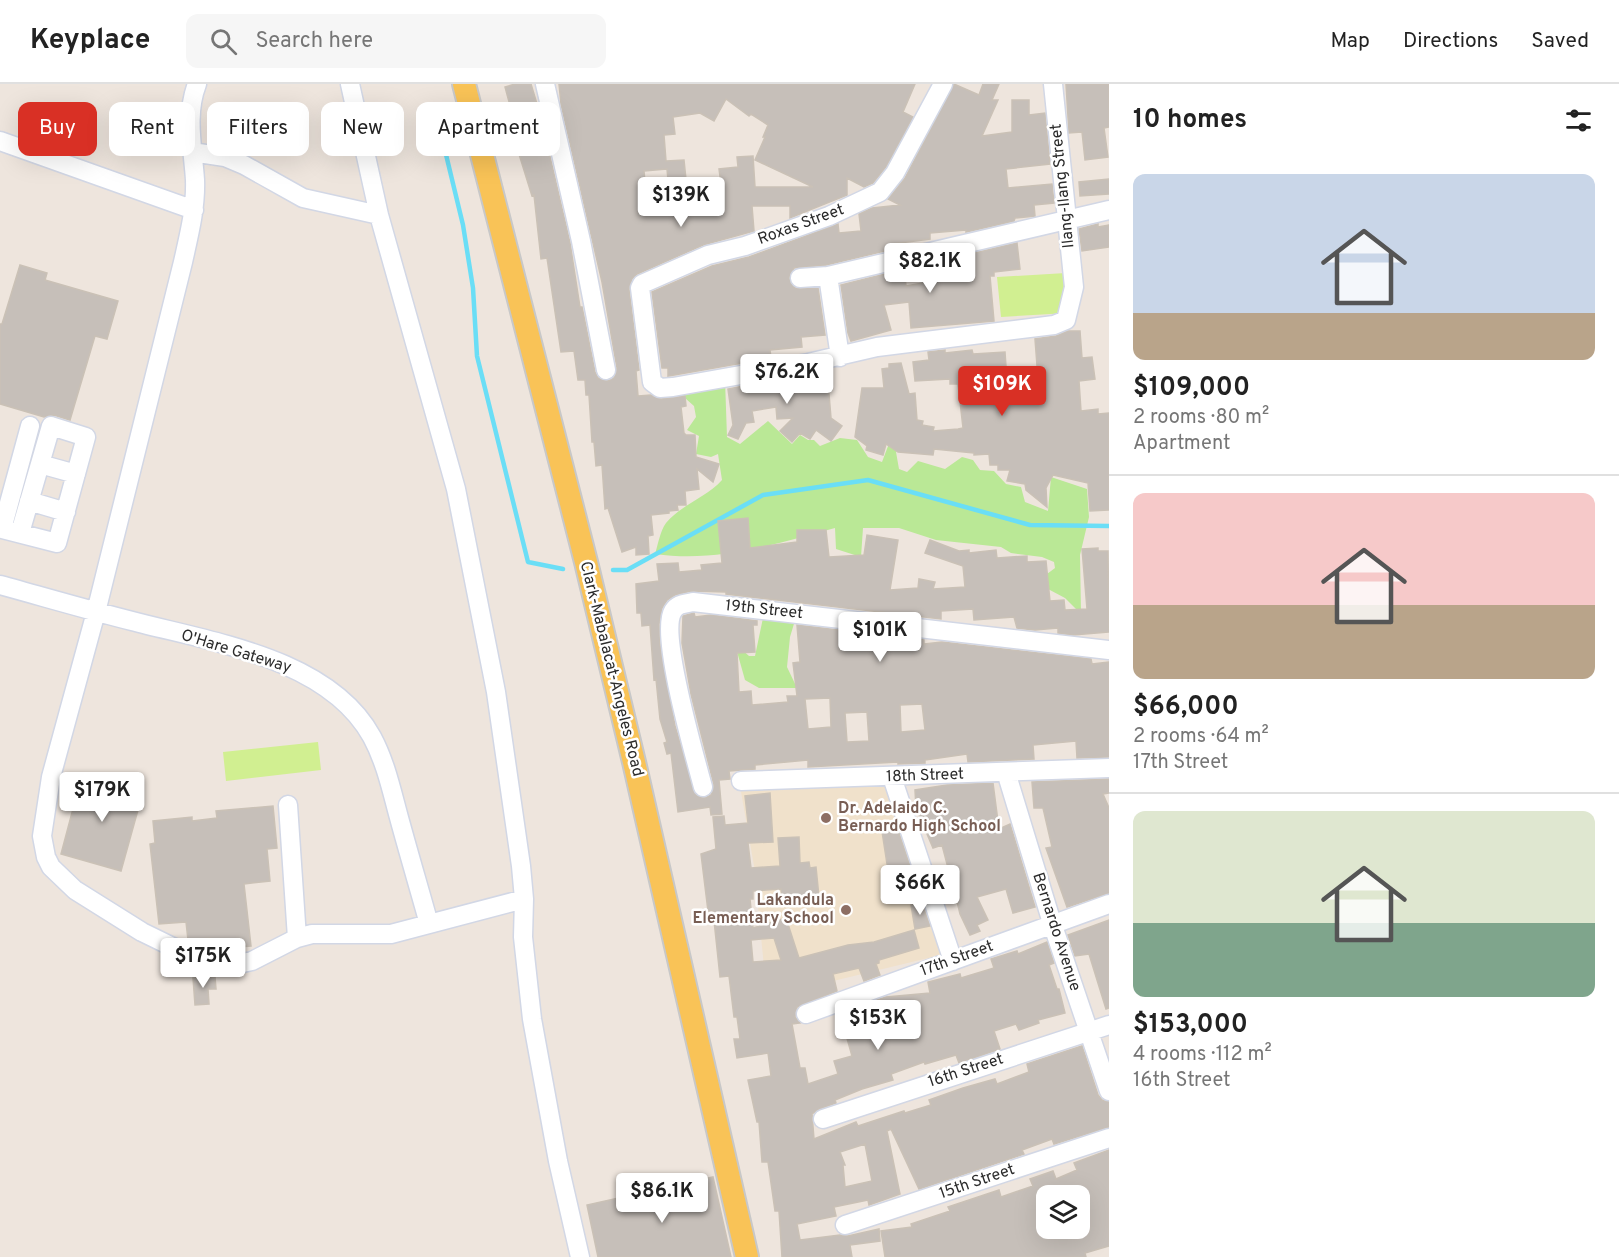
<!DOCTYPE html>
<html lang="en">
<head>
<meta charset="utf-8">
<style>
	:root { --surface:#fff; --page:#f6f6f6; --text:#222; --muted:#767676; --line:#e0e0e0; --accent:#d93025 }
	body { margin:0; font-family:Overpass,sans-serif; background:var(--page); color:var(--text); height:100vh; display:flex; flex-direction:column; font-size:22px; white-space:nowrap }
	* { box-sizing:border-box; margin:0 }
	p { font-size:20px; color:var(--muted) }
	.icon { flex:none; width:33px; height:33px; fill:none; stroke:currentColor; stroke-width:2; stroke-linecap:round; stroke-linejoin:round }
	.map { position:relative; flex:1; overflow:hidden }
	.details { display:flex; flex-direction:column; background:var(--surface); width:510px }
	.details>* { flex:none }
	.hud { position:absolute; left:18px; top:18px; width:570px; height:54px; display:flex; gap:12px }
	.fabs { position:absolute; left:1036px; top:1101px; display:grid; gap:12px }
	.fabs a { display:grid; place-items:center; width:54px; height:54px; border-radius:12px; background:var(--surface); box-shadow:0 6px 24px #0002; font-size:30px }
	.price { position:absolute; translate:-50% -51px; padding:0 14px; border-radius:6px; background:#fff; color:#222; font-size:20px; line-height:39px; filter:drop-shadow(0 2px 3px #0008) }
	.price::after { content:''; position:absolute; left:50%; top:36px; width:18px; height:14px; margin-left:-9px; background:inherit; clip-path:polygon(0 0,100% 0,50% 100%) }
	.price.current { background:var(--accent); color:#fff }
	ul { padding:0; list-style:none }
	li { display:grid; align-content:center; gap:12px; height:318px; padding:0 24px }
	li+li { border-top:2px solid var(--line) }
	li span { display:grid; place-items:center; height:186px; border-radius:12px; color:#555 }
	li>.icon { margin-inline-start:auto }
	span .icon { width:108px; height:108px; fill:#fffc; stroke-width:1 }
	li b { font-size:26px }
	h2 { display:flex; justify-content:space-between; align-items:center; height:72px; padding:0 24px; font-size:26px }
	.pill { padding:0 21px; border-radius:12px; background:var(--surface); box-shadow:0 6px 24px #0002; font-size:21px; line-height:54px }
	.pill.current { background:var(--accent); color:#fff }
	header { display:flex; align-items:center; gap:36px; box-sizing:border-box; height:84px; padding:0 30px; background:var(--surface); border-bottom:2px solid var(--line) }
	header strong { font-size:28px }
	nav { display:flex; gap:33px; margin-inline-start:auto; font-size:21px }
	.search { width:420px; height:54px; background:var(--page); display:flex; align-items:center; gap:15px; box-sizing:border-box; padding:0 21px; border-radius:12px; color:var(--muted); font-size:22px }
	main { display:flex; flex:1; min-height:0 }
	.map>svg:first-child { display:block }
</style>
</head>
<body>
<header>
<strong>Keyplace</strong>
<div class="search"><svg class="icon" aria-label="search" viewBox="0 0 24 24"><circle cx="10" cy="10" r="6"/><path d="M15 15l6 6"/></svg>Search here</div>
<nav><a>Map</a><a>Directions</a><a>Saved</a></nav>
</header>
<main>
<div class="map">
<svg width="1109" height="1173" viewBox="0 0 1109 1173">
	<rect width="100%" height="100%" fill="#eee5dd"/>
	<path fill="#f0e1cb" d="M 900,698 L 949,869 L 767,913 L 754,782 L 740,702 Z"/>
	<path fill="#bae896" d="M 725,296 L 727,353 L 740,360 L 768,337 L 792,360 L 800,351 L 808,356 L 814,356 L 820,362 L 840,354 L 857,356 L 868,373 L 882,378 L 893,349 L 903,358 L 896,368 L 899,385 L 907,388 L 918,377 L 945,385 L 962,373 L 973,376 L 980,386 L 994,387 L 1006,400 L 1021,403 L 1025,418 L 1048,427 L 1051,393 L 1087,405 L 1089,433 L 1080,471 L 1081,530 L 1065,514 L 1048,505 L 1047,490 L 1055,484 L 1054,478 L 1042,473 L 1011,469 L 1001,463 L 936,456 L 899,444 L 863,444 L 861,473 L 836,465 L 835,444 C 775,460 717,479 655,470 C 658,461 660,447 666,439 C 681,421 707,413 722,396 L 718,370 L 711,373 L 696,370 L 699,352 L 687,346 L 696,333 L 694,322 L 677,307 Z
		M 796,533 L 790,553 L 787,583 L 797,604 L 759,604 L 745,596 L 736,564 L 740,564 L 749,572 L 755,572 L 763,534 Z"/>
	<path fill="#d1ef91" d="M 1066,189 L 1068,229 L 1001,233 L 997,193 Z
		M 318,658 L 321,686 L 226,697 L 223,668 Z"/>
	<g fill="none" stroke-linecap="round" stroke-linejoin="round">
		<path stroke="#6adef6" stroke-width="4.5" d="M 442,54 L 463,141 L 473,204 L 477,272 L 528,478 L 563,485
			M 613,486 L 627,486 L 763,411 L 868,396 L 1030,441 L 1109,442"/>
	</g>
	<path fill="#c6bfb9" stroke="#cac1b6" stroke-width="1.5" fill-rule="evenodd" d="M 515,0 L 531,0 L 540,30 L 570,159 L 580,223 L 582,223 L 595,288 L 598,294 L 608,297 L 614,294 L 617,284 L 602,198 L 561,20 L 559,0 L 915,0 L 903,28 L 913,33 L 886,83 L 873,99 L 864,103 L 847,94 L 847,111 L 790,134 L 790,122 L 752,122 L 754,147 L 703,161 L 637,190 L 632,195 L 629,205 L 639,286 L 636,287 L 638,312 L 651,311 L 661,315 L 685,312 L 686,322 L 681,323 L 684,349 L 686,351 L 695,351 L 696,373 L 719,380 L 713,398 L 697,385 L 699,405 L 685,407 L 686,421 L 677,421 L 678,426 L 669,427 L 669,429 L 651,431 L 653,451 L 648,452 L 649,470 L 636,471 L 636,463 L 622,468 L 608,424 L 605,425 L 602,381 L 596,382 L 594,358 L 592,358 L 589,311 L 586,311 L 585,296 L 578,296 L 574,267 L 561,268 L 547,174 L 541,175 L 534,111 L 532,112 L 509,38 L 514,36 L 505,3 ZM 726,15 L 749,32 L 751,30 L 768,41 L 763,53 L 765,53 L 755,76 L 813,103 L 755,103 L 753,72 L 737,73 L 738,83 L 719,85 L 721,100 L 688,115 L 684,76 L 666,77 L 664,51 L 675,50 L 673,33 L 700,29 L 714,37 ZM 667,85 L 669,107 L 646,109 L 644,87 Z
		M 954,0 L 979,11 L 983,0 L 999,0 L 992,16 L 998,16 L 982,52 L 1012,48 L 1012,16 L 1029,16 L 1029,31 L 1045,29 L 1050,80 L 1006,85 L 1008,104 L 1052,100 L 1054,119 L 1034,121 L 1035,132 L 1015,134 L 1014,137 L 966,148 L 966,146 L 930,149 L 930,155 L 892,160 L 893,165 L 826,181 L 794,184 L 789,194 L 795,204 L 818,204 L 825,251 L 801,253 L 802,263 L 770,266 L 771,274 L 668,292 L 668,284 L 662,284 L 652,208 L 712,182 L 749,173 L 838,140 L 839,149 L 861,147 L 859,130 L 872,124 L 900,121 L 888,115 L 905,94 Z
		M 1066,0 L 1109,0 L 1109,43 L 1104,44 L 1108,73 L 1085,76 L 1082,48 L 1069,49 Z
		M 1109,95 L 1109,110 L 1080,112 L 1079,98 Z
		M 1098,140 L 1098,143 L 1109,141 L 1109,163 L 1082,167 L 1079,145 Z
		M 1017,159 L 1020,185 L 994,188 L 994,192 L 990,192 L 994,237 L 911,244 L 909,218 L 884,221 L 891,246 L 851,257 L 848,249 L 841,201 L 893,188 L 893,194 L 905,192 L 906,202 L 934,197 L 932,179 Z
		M 20,181 L 47,189 L 45,196 L 118,217 L 107,255 L 95,252 L 70,336 L 54,331 L 44,333 L 0,320 L 0,240 L 2,240 Z
		M 1068,247 L 1080,247 L 1082,274 L 1092,273 L 1095,295 L 1079,297 L 1081,327 L 1098,325 L 1098,330 L 1109,329 L 1109,426 L 1090,427 L 1088,399 L 1053,391 L 1046,404 L 1047,423 L 1026,406 L 1025,400 L 1007,397 L 1010,386 L 998,386 L 998,381 L 990,381 L 989,370 L 974,371 L 974,369 L 934,365 L 933,371 L 898,368 L 886,360 L 883,371 L 866,366 L 867,362 L 855,353 L 862,304 L 884,304 L 882,285 L 889,284 L 889,280 L 901,279 L 909,310 L 915,309 L 917,336 L 923,337 L 922,341 L 934,343 L 933,347 L 958,345 L 963,344 L 958,300 L 950,300 L 950,295 L 915,297 L 913,278 L 929,276 L 928,268 L 945,266 L 945,269 L 972,266 L 973,270 L 1005,268 L 1007,297 L 1038,295 L 1035,255 L 1056,252 Z
		M 827,286 L 831,334 L 842,342 L 831,357 L 816,346 L 810,355 L 800,349 L 792,358 L 780,347 L 793,334 L 777,335 L 776,323 L 752,327 L 754,338 L 746,339 L 738,355 L 728,351 L 733,341 L 728,305 Z
		M 748,434 L 750,464 L 797,458 L 797,446 L 826,446 L 829,473 L 864,471 L 867,451 L 898,456 L 890,506 L 918,504 L 919,495 L 935,498 L 933,505 L 965,503 L 963,482 L 925,469 L 930,456 L 959,467 L 969,466 L 969,469 L 996,466 L 997,474 L 1027,472 L 1027,478 L 1046,477 L 1050,517 L 1064,516 L 1065,526 L 1087,525 L 1082,465 L 1098,464 L 1098,467 L 1108,467 L 1109,548 L 1073,551 L 1058,549 L 1058,544 L 1035,546 L 1017,544 L 1014,533 L 974,536 L 973,525 L 941,527 L 941,535 L 726,510 L 726,508 L 691,507 L 675,511 L 667,516 L 662,524 L 659,540 L 660,561 L 675,642 L 696,711 L 705,714 L 711,711 L 714,701 L 691,610 L 682,559 L 683,532 L 694,529 L 695,533 L 711,531 L 757,537 L 757,541 L 753,541 L 755,568 L 737,569 L 739,608 L 751,607 L 752,621 L 788,618 L 787,612 L 797,612 L 793,579 L 800,578 L 797,541 L 924,556 L 924,560 L 942,558 L 1091,575 L 1092,580 L 1109,578 L 1109,673 L 1077,674 L 1076,657 L 1033,661 L 1034,675 L 968,678 L 967,670 L 925,676 L 925,679 L 898,680 L 898,678 L 808,683 L 808,676 L 755,681 L 755,685 L 729,687 L 730,695 L 719,696 L 722,730 L 711,731 L 710,723 L 678,728 L 671,669 L 667,670 L 664,659 L 667,658 L 660,635 L 656,595 L 654,596 L 650,541 L 642,542 L 641,529 L 637,529 L 636,500 L 659,497 L 657,480 L 678,479 L 679,488 L 702,486 L 701,481 L 722,479 L 718,437 ZM 830,614 L 831,643 L 808,645 L 805,615 ZM 922,620 L 925,646 L 901,648 L 900,621 ZM 867,628 L 869,657 L 847,658 L 845,629 Z
		M 82,691 L 143,708 L 121,787 L 61,770 Z
		M 1109,695 L 1109,709 L 1103,710 L 1109,724 L 1109,809 L 1067,823 L 1046,764 L 1052,763 L 1043,724 L 1034,724 L 1032,698 Z
		M 993,699 L 999,745 L 1010,740 L 1035,823 L 1013,829 L 1006,805 L 977,813 L 988,836 L 977,841 L 980,847 L 970,851 L 960,830 L 954,805 L 959,804 L 953,783 L 948,784 L 942,761 L 933,764 L 916,724 L 915,706 L 947,701 Z
		M 770,709 L 773,758 L 748,759 L 751,784 L 780,782 L 778,754 L 799,753 L 800,779 L 809,778 L 810,784 L 816,783 L 819,813 L 782,817 L 781,805 L 753,807 L 753,815 L 750,815 L 753,844 L 786,834 L 799,874 L 848,861 L 874,858 L 914,846 L 919,864 L 879,876 L 879,879 L 876,880 L 880,891 L 864,897 L 859,884 L 833,890 L 837,907 L 797,923 L 795,933 L 800,939 L 792,940 L 800,984 L 805,984 L 808,1000 L 838,990 L 834,977 L 852,972 L 841,933 L 875,924 L 874,917 L 886,913 L 930,909 L 928,898 L 960,890 L 961,894 L 994,884 L 991,875 L 1017,867 L 1018,870 L 1047,858 L 1054,879 L 1049,881 L 1057,905 L 1059,905 L 1065,929 L 1038,936 L 1039,939 L 1019,946 L 1016,940 L 994,947 L 1000,965 L 959,979 L 956,971 L 925,980 L 924,978 L 891,990 L 893,996 L 862,1005 L 835,1016 L 836,1019 L 819,1025 L 812,1030 L 814,1055 L 856,1038 L 858,1042 L 904,1027 L 905,1029 L 931,1021 L 929,1016 L 963,1004 L 995,995 L 997,1000 L 1029,988 L 1027,980 L 1082,962 L 1098,1011 L 1102,1016 L 1109,1018 L 1109,1043 L 1054,1060 L 1052,1055 L 1022,1066 L 1024,1070 L 919,1105 L 891,1045 L 887,1047 L 900,1110 L 869,1121 L 868,1116 L 834,1123 L 836,1132 L 797,1140 L 800,1156 L 840,1151 L 848,1152 L 879,1145 L 880,1157 L 850,1161 L 852,1173 L 782,1173 L 779,1127 L 775,1127 L 768,1078 L 762,1078 L 759,1038 L 757,1038 L 748,996 L 771,992 L 768,969 L 737,974 L 734,955 L 740,955 L 737,933 L 734,933 L 729,892 L 720,893 L 713,827 L 708,827 L 701,770 L 716,765 L 713,733 L 724,732 L 725,741 L 748,739 L 745,712 ZM 774,854 L 781,876 L 753,878 L 751,856 ZM 865,1060 L 872,1097 L 845,1103 L 843,1081 L 845,1081 L 840,1068 Z
		M 273,722 L 277,764 L 267,765 L 270,797 L 244,800 L 251,862 L 213,865 L 210,854 L 188,856 L 186,838 L 159,840 L 150,760 L 155,759 L 153,737 L 192,733 L 192,737 L 217,734 L 216,727 Z
		M 896,740 L 914,794 L 917,815 L 893,819 L 881,741 Z
		M 922,819 L 930,842 L 915,845 L 911,821 Z
		M 1109,836 L 1109,924 L 1106,925 L 1089,870 L 1075,872 L 1068,851 Z
		M 215,893 L 216,905 L 208,905 L 209,920 L 195,921 L 193,894 Z
		M 1109,1066 L 1109,1162 L 1085,1169 L 1086,1173 L 885,1173 L 881,1147 L 912,1143 L 911,1140 L 950,1127 L 948,1123 L 999,1106 L 1001,1113 L 1033,1102 L 1030,1095 L 1053,1087 L 1056,1095 L 1077,1086 L 1074,1079 ZM 1047,1112 L 1080,1112 L 1080,1144 L 1047,1144 Z
		M 713,1093 L 731,1173 L 598,1173 L 587,1121 Z"/>
	<g fill="none" stroke-linecap="round" stroke-linejoin="round">
		<g stroke="#d2d7e5" stroke-width="21">
			<path id="minor" d="M 197,0 C 185,31 193,64 195,96 C 196,124 189,151 183,178 L 96,528 L 51,693 L 42,752 L 46,773 L 51,783 L 75,806 L 142,848 L 183,868 L 222,880 L 238,880 L 252,877 L 297,854 L 312,850 L 391,850 L 524,815
				M 350,0 L 379,131 L 456,405 L 496,608 L 521,782 L 524,815 L 523,853 L 532,935 L 558,1077 L 580,1173
				M 545,0 L 581,157 L 606,286
				M 943,0 L 895,89 L 880,108 L 829,132 L 745,162 L 708,171 L 642,200 L 640,204 L 652,298 L 660,304 L 673,303 L 808,279 L 877,263 L 1054,241 L 1066,236 L 1074,203 L 1053,0
				M 0,57 L 194,126
				M 192,68 L 225,73 L 244,81 L 303,114 L 379,131
				M 828,192 L 840,273
				M 800,194 L 828,192 L 1109,126
				M 40,380 L 76,390
				M 29,417 L 66,428
				M 20,449 L 51,342 L 86,353 L 57,459 L 2,445 L 30,342
				M 0,501 C 44,513 88,526 132,537 C 211,558 329,574 372,653 C 385,677 391,704 398,730 C 408,767 419,804 429,840
				M 1006,688 L 1052,839 L 1109,1007
				M 892,693 L 953,877
				M 741,697 L 1109,684
				M 703,703 C 695,673 659,549 673,527 C 678,519 685,520 693,518 L 1109,566
				M 288,721 L 297,854
				M 806,930 L 1109,820
				M 823,1035 L 1109,941
				M 845,1141 L 1109,1054"/>
		</g>
		<g stroke="#c8c8c8" stroke-width="26">
			<path id="major" d="M 464,0 L 586,478 L 634,678 L 747,1173"/>
		</g>
		<use href="#minor" stroke="#fff" stroke-width="18"/>
		<use href="#major" stroke="#f9c357" stroke-width="22"/>
	</g>
	<g fill="#8d6e63" stroke="#fff" stroke-width="2">
		<circle cx="826" cy="734" r="6"/>
		<circle cx="846" cy="826" r="6"/>
	</g>
	<g text-anchor="middle" dominant-baseline="central" stroke-width="5" stroke-linejoin="round" paint-order="stroke">
		<g font-size="16" fill="#2b2b2b" stroke="#fff">
			<text transform="translate(1063 102) rotate(-96)">Ilang-Ilang Street</text>
			<text transform="translate(801 141) rotate(-20)">Roxas Street</text>
			<text transform="translate(764 526) rotate(6)">19th Street</text>
			<text transform="translate(236 568) rotate(17)">O'Hare Gateway</text>
			<text transform="translate(611 585) rotate(76)">Clark-Mabalacat-Angeles Road</text>
			<text transform="translate(925 692) rotate(-2)">18th Street</text>
			<text transform="translate(1056 848) rotate(72)">Bernardo Avenue</text>
			<text transform="translate(957 875) rotate(-20)">17th Street</text>
			<text transform="translate(966 987) rotate(-18)">16th Street</text>
			<text transform="translate(977 1098) rotate(-19)">15th Street</text>
		</g>
		<g font-size="16" font-weight="bold" fill="#785e54" stroke="#fff" text-anchor="start">
			<text x="838" y="725">Dr. Adelaido C.<tspan x="838" dy="18">Bernardo High School</tspan></text>
			<text x="834" y="817" text-anchor="end">Lakandula<tspan x="834" dy="18">Elementary School</tspan></text>
		</g>
	</g>
</svg>
<div class="fabs">
<a><svg class="icon" aria-label="layers" viewBox="0 0 24 24"><path d="M12 4l9 5-9 5-9-5zM3 14l9 5 9-5"/></svg></a>
</div>
<b class="price" style="left:681px;top:144px">$139K</b>
<b class="price" style="left:930px;top:210px">$82.1K</b>
<b class="price" style="left:787px;top:321px">$76.2K</b>
<b class="price current" style="left:1002px;top:333px">$109K</b>
<b class="price" style="left:880px;top:579px">$101K</b>
<b class="price" style="left:102px;top:739px">$179K</b>
<b class="price" style="left:920px;top:832px">$66K</b>
<b class="price" style="left:203px;top:905px">$175K</b>
<b class="price" style="left:878px;top:967px">$153K</b>
<b class="price" style="left:662px;top:1140px">$86.1K</b>
<div class="hud">
<a class="pill current">Buy</a>
<a class="pill">Rent</a>
<a class="pill">Filters</a>
<a class="pill">New</a>
<a class="pill">Apartment</a>
</div>
</div>
<section class="details">
<h2>10 homes<svg class="icon" aria-label="filters" viewBox="0 0 24 24"><path d="M4 7h16M4 17h16"/><circle cx="9" cy="7" r="2"/><circle cx="15" cy="17" r="2"/></svg></h2>
<ul>
<li><span style="background:linear-gradient(#c9d6e8 75%,#b9a48a 0)"><svg class="icon" aria-label="home" viewBox="0 0 24 24"><path d="M3 11l9-7 9 7M6 9v11h12V9"/></svg></span><div><b>$109,000</b><p>2 rooms · 80 m²</p><p>Apartment</p></div></li>
<li><span style="background:linear-gradient(#f6c9c9 60%,#b9a48a 0)"><svg class="icon" aria-label="home" viewBox="0 0 24 24"><path d="M3 11l9-7 9 7M6 9v11h12V9"/></svg></span><div><b>$66,000</b><p>2 rooms · 64 m²</p><p>17th Street</p></div></li>
<li><span style="background:linear-gradient(#dfe7d0 60%,#7fa58c 0)"><svg class="icon" aria-label="home" viewBox="0 0 24 24"><path d="M3 11l9-7 9 7M6 9v11h12V9"/></svg></span><div><b>$153,000</b><p>4 rooms · 112 m²</p><p>16th Street</p></div></li>
</ul>
</section>
</main>
</body>
</html>
